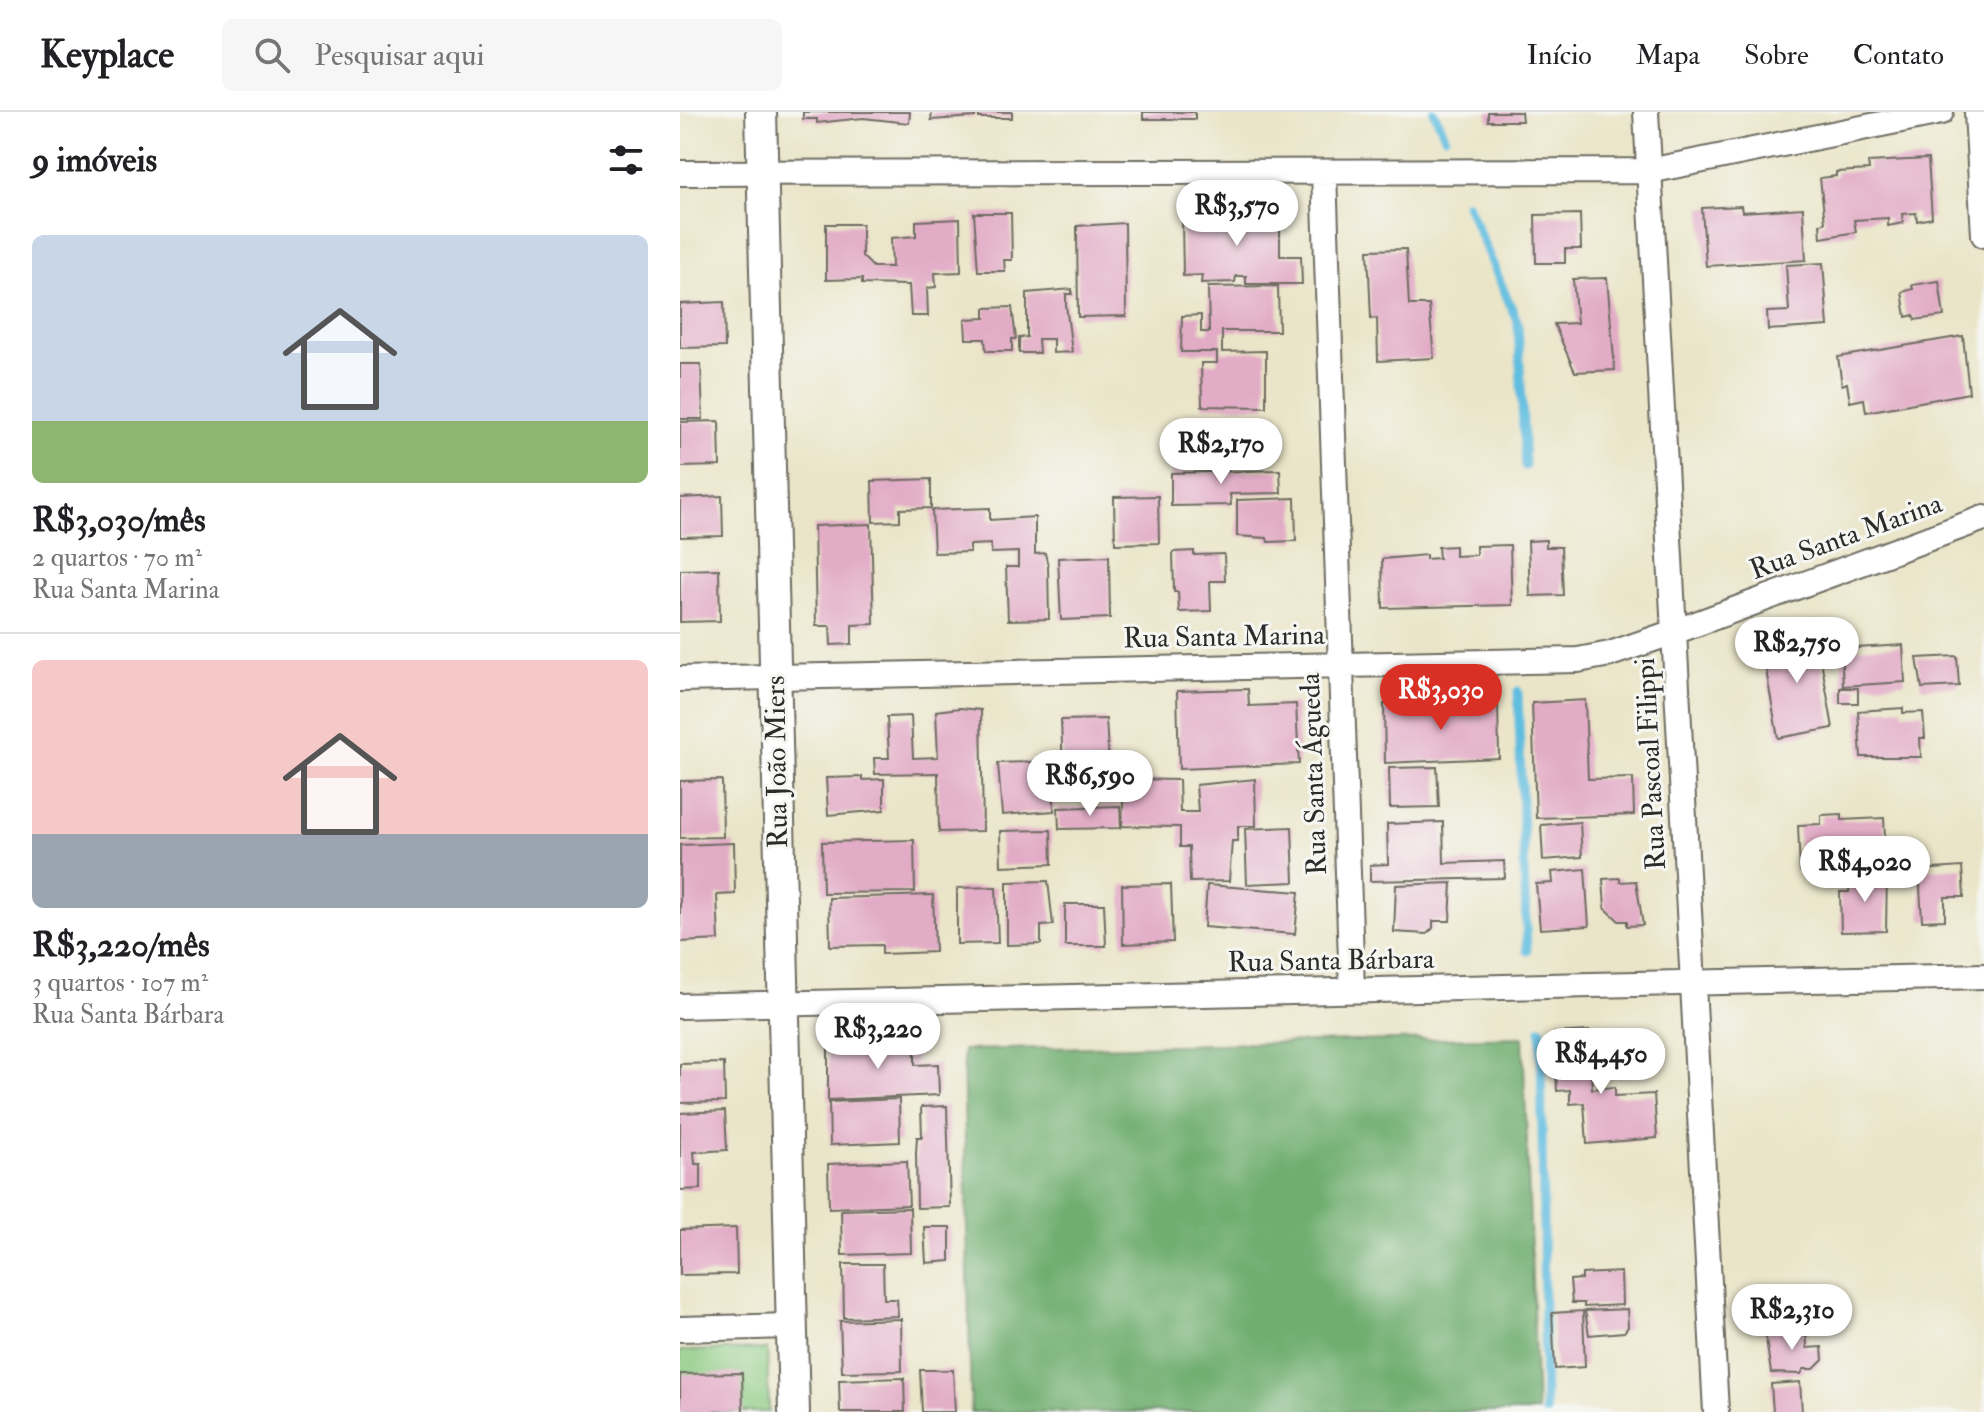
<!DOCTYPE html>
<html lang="pt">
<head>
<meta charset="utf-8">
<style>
	:root { --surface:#fff; --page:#f6f6f6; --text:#202124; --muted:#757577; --line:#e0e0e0; --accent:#d93025 }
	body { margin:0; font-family:"IM FELL Double Pica",serif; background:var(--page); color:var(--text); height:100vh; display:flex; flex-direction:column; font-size:30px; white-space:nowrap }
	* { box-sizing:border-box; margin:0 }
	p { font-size:26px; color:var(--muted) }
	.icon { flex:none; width:44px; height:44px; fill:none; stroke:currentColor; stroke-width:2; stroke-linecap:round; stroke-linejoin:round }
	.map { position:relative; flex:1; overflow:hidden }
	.panel { display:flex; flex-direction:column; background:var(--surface); width:680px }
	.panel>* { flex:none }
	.price { position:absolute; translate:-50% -68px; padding:0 18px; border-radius:28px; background:#fff; color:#222; font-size:26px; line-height:52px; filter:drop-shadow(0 2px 4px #0008) }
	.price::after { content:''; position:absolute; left:50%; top:48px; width:24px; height:18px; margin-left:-12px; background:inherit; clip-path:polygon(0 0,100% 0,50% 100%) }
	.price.selected { background:var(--accent); color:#fff }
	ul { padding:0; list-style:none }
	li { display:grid; align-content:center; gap:16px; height:424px; padding:0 32px }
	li+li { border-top:2px solid var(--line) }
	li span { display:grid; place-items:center; height:248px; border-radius:12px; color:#555 }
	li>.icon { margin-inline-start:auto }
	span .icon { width:144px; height:144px; fill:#fffc; stroke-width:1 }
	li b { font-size:34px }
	h2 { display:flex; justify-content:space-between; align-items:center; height:96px; padding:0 32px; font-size:34px }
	header { display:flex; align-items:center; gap:48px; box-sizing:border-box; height:112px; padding:0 40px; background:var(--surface); border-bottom:2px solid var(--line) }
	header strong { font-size:38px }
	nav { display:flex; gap:44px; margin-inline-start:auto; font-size:28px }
	.search { width:560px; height:72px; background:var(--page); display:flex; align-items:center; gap:20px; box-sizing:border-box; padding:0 28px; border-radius:12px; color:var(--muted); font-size:30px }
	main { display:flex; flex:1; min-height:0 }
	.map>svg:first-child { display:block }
</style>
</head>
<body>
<header>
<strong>Keyplace</strong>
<div class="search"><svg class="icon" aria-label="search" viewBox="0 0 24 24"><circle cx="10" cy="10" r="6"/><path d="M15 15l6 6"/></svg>Pesquisar aqui</div>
<nav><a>Início</a><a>Mapa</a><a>Sobre</a><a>Contato</a></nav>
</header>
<main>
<section class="panel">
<h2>9 imóveis<svg class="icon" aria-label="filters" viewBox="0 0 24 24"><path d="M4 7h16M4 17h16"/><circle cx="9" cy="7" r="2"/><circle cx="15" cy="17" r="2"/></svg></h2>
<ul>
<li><span style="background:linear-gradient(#c9d6e8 75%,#8fb573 0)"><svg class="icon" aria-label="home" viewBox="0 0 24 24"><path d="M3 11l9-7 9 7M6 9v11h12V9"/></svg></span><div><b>R$3,030/mês</b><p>2 quartos · 70 m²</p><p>Rua Santa Marina</p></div></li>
<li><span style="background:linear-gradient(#f6c9c9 70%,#9aa5b1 0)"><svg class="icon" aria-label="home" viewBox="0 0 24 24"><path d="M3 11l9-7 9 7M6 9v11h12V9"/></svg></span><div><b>R$3,220/mês</b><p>3 quartos · 107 m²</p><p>Rua Santa Bárbara</p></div></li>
</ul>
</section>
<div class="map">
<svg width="1304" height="1300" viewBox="0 0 1304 1300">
	<rect width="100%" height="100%" fill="#f6f6f2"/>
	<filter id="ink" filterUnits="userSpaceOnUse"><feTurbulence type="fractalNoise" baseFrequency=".0125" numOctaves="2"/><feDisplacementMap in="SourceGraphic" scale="16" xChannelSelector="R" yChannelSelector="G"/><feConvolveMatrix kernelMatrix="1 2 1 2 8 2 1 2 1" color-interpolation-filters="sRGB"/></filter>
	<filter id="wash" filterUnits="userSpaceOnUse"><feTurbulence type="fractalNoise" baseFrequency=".006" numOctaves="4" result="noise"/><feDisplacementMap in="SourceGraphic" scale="32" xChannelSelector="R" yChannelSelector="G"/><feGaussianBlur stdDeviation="1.8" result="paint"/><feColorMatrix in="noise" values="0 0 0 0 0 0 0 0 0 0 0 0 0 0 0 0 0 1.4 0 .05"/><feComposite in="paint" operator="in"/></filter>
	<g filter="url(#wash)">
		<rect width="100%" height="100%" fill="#eae5c8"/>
		<path fill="#8bca81" stroke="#5b7a56" stroke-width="2" d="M 87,1237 L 89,1300 L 0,1300 L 0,1239 Z"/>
		<path fill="#70ae6f" stroke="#4e6c4d" stroke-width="2" d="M 843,925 L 857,1300 L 291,1300 L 283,938 Z"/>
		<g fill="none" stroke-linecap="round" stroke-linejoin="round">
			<path stroke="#62bee0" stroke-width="9" d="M 754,0 L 765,24
				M 787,92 L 838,211 L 845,354
				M 838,579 L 847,839
				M 861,917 L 865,1300"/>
		</g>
		<g id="blocks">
			<path fill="#e2abc6" d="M 123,0 L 230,0 L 229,11 L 183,6 L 137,11 L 137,7 L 123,7 Z
				M 252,0 L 295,0 L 295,5 L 251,8 Z
				M 299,0 L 332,0 L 332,6 L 299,6 Z
				M 463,0 L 515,0 L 515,7 L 463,7 Z
				M 808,0 L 841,0 L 842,9 L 808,9 Z
				M 1248,47 L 1252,106 L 1237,109 L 1236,101 L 1222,102 L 1223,111 L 1208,114 L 1208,106 L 1174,108 L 1176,120 L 1141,126 L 1140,112 L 1145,111 L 1140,66 L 1156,64 L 1156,60 L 1189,58 L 1188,50 Z
				M 538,81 L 555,81 L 555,107 L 566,107 L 566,101 L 582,100 L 582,106 L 600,106 L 600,144 L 621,144 L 622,172 L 566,172 L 566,164 L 556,164 L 555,170 L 521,171 L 522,163 L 503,164 L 502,107 L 521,107 L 521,100 L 538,100 Z
				M 1061,94 L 1062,100 L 1123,96 L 1126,148 L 1026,154 L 1022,96 Z
				M 294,101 L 331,101 L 332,148 L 324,148 L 325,159 L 298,159 Z
				M 900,102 L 901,137 L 885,137 L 885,151 L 856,151 L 855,103 Z
				M 280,107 L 281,160 L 255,161 L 256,175 L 247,176 L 248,204 L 231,204 L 229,173 L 182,172 L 182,167 L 146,168 L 146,112 L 182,112 L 182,144 L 193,155 L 212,155 L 211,126 L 236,124 L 236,109 Z
				M 445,111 L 446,204 L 398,205 L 397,114 Z
				M 726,137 L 729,193 L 749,193 L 754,246 L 698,249 L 697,206 L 691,207 L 688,138 Z
				M 1143,151 L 1148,214 L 1088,218 L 1087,200 L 1109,199 L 1106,153 Z
				M 927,166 L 935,258 L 895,260 L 874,212 L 897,211 L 893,167 Z
				M 1259,169 L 1264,204 L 1235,208 L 1234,203 L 1226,205 L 1222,180 L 1233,177 L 1232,173 Z
				M 598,174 L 599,219 L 542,219 L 542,240 L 586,239 L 586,295 L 522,294 L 521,251 L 537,251 L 537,240 L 501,240 L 502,204 L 521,203 L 521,220 L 529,220 L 528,175 Z
				M 392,177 L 392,182 L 386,182 L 386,193 L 392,240 L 373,241 L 373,227 L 358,227 L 359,241 L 339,241 L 339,226 L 347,225 L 347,181 Z
				M 44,190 L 45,235 L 0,236 L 0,192 Z
				M 332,195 L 336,227 L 332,227 L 332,239 L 306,239 L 305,227 L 286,227 L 285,207 L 305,206 L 305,196 Z
				M 1283,224 L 1289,281 L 1186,300 L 1184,287 L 1170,290 L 1167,271 L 1162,273 L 1158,245 Z
				M 0,252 L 21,252 L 23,307 L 0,307 Z
				M 39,309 L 40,354 L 0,355 L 0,310 Z
				M 600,358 L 601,381 L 550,382 L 551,393 L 491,394 L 491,361 Z
				M 251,367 L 251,396 L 220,397 L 220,409 L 193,410 L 192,369 Z
				M 42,384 L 43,424 L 0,425 L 0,386 Z
				M 478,384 L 479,431 L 435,432 L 434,385 Z
				M 615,386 L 616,429 L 588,430 L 587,426 L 557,424 L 557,388 Z
				M 310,396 L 310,408 L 355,405 L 355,442 L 365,441 L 368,454 L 369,507 L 328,508 L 326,455 L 338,455 L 338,440 L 311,441 L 311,432 L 290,433 L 290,440 L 254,441 L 252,398 Z
				M 191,412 L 194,512 L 172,513 L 172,532 L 151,533 L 150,514 L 136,514 L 134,414 Z
				M 866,428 L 866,435 L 881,435 L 883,483 L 850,484 L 848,429 Z
				M 830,433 L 832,493 L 703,496 L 702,447 L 746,443 L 746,447 L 759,446 L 758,435 L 775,434 L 775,444 L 796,443 L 796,434 Z
				M 514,439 L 514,443 L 544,442 L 545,469 L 530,469 L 531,499 L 499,500 L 498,480 L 494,480 L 493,440 Z
				M 429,444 L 430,506 L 381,508 L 378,446 Z
				M 39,457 L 40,509 L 0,510 L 0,458 Z
				M 1136,520 L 1153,616 L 1098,626 L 1081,530 Z
				M 1223,533 L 1225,570 L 1163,574 L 1161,537 Z
				M 1277,544 L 1279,574 L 1242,576 L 1237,546 Z
				M 1160,576 L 1178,576 L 1178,591 L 1160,591 Z
				M 568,577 L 569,594 L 616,592 L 619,652 L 499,657 L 497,579 Z
				M 905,588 L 908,667 L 953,666 L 954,703 L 856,706 L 852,591 Z
				M 818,589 L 819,646 L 705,651 L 704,592 Z
				M 280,596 L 301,598 L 303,719 L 259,720 L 258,661 L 195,662 L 194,646 L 209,646 L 207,605 L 231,604 L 233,646 L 258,645 L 256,599 Z
				M 1223,596 L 1223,601 L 1243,600 L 1245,626 L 1240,626 L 1241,645 L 1181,645 L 1178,599 Z
				M 426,607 L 429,657 L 383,658 L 381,608 Z
				M 373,649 L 374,699 L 322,703 L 318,651 Z
				M 757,655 L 759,695 L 710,696 L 709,656 Z
				M 182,665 L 182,668 L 204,667 L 204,698 L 148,703 L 146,666 Z
				M 444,667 L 499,668 L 500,700 L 518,700 L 516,673 L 575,667 L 576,714 L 558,714 L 558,729 L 552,729 L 549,769 L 510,770 L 509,735 L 500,735 L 500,715 L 442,714 Z
				M 42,668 L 43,725 L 0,726 L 0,669 Z
				M 440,694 L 441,716 L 379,717 L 378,696 Z
				M 1162,702 L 1162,708 L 1204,706 L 1206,743 L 1145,744 L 1146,758 L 1120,759 L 1118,713 L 1141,712 L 1141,703 Z
				M 763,710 L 764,751 L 824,749 L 825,766 L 690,769 L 690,753 L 708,752 L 707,712 Z
				M 900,710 L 902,745 L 863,748 L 861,713 Z
				M 612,715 L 614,770 L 567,772 L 565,717 Z
				M 371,718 L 372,752 L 321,754 L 320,719 Z
				M 234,728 L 235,780 L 143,781 L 142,730 Z
				M 54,731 L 55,782 L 37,783 L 39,828 L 0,830 L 0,733 Z
				M 1282,755 L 1284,785 L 1265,785 L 1265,808 L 1242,809 L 1239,758 Z
				M 905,757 L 909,814 L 860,817 L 856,772 L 873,771 L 872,760 Z
				M 1207,761 L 1206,819 L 1161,820 L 1160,780 L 1169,780 L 1170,762 Z
				M 940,766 L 940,770 L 956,769 L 963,813 L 947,814 L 947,809 L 939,809 L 925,796 L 923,767 Z
				M 368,769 L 373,813 L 361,814 L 361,832 L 327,833 L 327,770 Z
				M 772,771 L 770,809 L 753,809 L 753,816 L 747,822 L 714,820 L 716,773 Z
				M 491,772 L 493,830 L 443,832 L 442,773 Z
				M 527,773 L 619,780 L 615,822 L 524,815 Z
				M 316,775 L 318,831 L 277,832 L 277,776 Z
				M 253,783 L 255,840 L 202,842 L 202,833 L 150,834 L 149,786 Z
				M 385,792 L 424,792 L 426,834 L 385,834 Z
				M 909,919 L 912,977 L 935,975 L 935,984 L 974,982 L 977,1026 L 907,1032 L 904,991 L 890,992 L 890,978 L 877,979 L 874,921 Z
				M 235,929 L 235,953 L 258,952 L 259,983 L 148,988 L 148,930 Z
				M 44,951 L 45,990 L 0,991 L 0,952 Z
				M 219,987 L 220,1030 L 150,1033 L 149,990 Z
				M 267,994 L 270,1095 L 237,1096 L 236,1041 L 237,1025 L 242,1025 L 241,995 Z
				M 45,999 L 47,1038 L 14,1040 L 15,1052 L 21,1052 L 21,1077 L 0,1078 L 0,1001 Z
				M 227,1049 L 229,1093 L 149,1096 L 148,1052 Z
				M 230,1096 L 231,1141 L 162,1143 L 161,1098 Z
				M 244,1115 L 270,1115 L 270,1149 L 246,1151 Z
				M 56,1116 L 57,1162 L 0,1163 L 0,1118 Z
				M 163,1152 L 203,1152 L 204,1187 L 217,1187 L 218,1204 L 164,1206 Z
				M 941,1160 L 942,1193 L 904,1195 L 904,1191 L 892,1191 L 890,1168 L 902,1167 L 902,1162 Z
				M 947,1197 L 948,1215 L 944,1220 L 909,1223 L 905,1199 Z
				M 903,1199 L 905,1255 L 875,1257 L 872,1201 Z
				M 221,1207 L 222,1259 L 162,1260 L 160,1209 Z
				M 1126,1217 L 1127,1236 L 1142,1235 L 1143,1248 L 1134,1257 L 1124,1257 L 1121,1262 L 1091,1261 L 1085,1220 Z
				M 240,1258 L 273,1258 L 275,1300 L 242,1300 Z
				M 62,1261 L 63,1300 L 0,1300 L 0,1262 Z
				M 224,1266 L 225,1300 L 160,1300 L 159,1268 Z
				M 1120,1270 L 1122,1300 L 1093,1300 L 1091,1272 Z"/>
		</g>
	</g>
	<g filter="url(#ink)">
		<use href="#blocks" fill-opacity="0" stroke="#6e6c62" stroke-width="2"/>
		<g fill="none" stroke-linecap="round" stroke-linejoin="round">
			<g stroke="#6e6c62" stroke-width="28">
				<path id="minor" d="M 966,0 L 1036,1300
					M 1297,0 L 1304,123
					M 644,60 L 672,878
					M 0,61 L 969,59 L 1261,0
					M 0,567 L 898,548 L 930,542 L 994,520 L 1304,406
					M 0,894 L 1304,864
					M 0,1217 L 111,1214"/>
			</g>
			<g stroke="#6e6c62" stroke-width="34">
				<path id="tertiary" d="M 81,0 L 114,1300"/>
			</g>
			<use href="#minor" stroke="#fff" stroke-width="24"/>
			<use href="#tertiary" stroke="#fff" stroke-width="30"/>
		</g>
	</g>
	<g text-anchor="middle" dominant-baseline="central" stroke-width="6" stroke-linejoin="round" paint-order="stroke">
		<g font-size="28" fill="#2b2b2b" stroke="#f6f6f2">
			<text transform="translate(1166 425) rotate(-20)">Rua Santa Marina</text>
			<text transform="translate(544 525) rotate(-1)">Rua Santa Marina</text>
			<text transform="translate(97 650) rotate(-91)">Rua João Miers</text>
			<text transform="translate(971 652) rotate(-93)">Rua Pascoal Filippi</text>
			<text transform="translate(634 662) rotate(-92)">Rua Santa Águeda</text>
			<text transform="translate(651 849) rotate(-1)">Rua Santa Bárbara</text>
		</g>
	</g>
</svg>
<b class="price" style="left:557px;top:136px">R$3,570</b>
<b class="price" style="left:541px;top:374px">R$2,170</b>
<b class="price" style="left:1117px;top:573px">R$2,750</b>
<b class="price selected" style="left:761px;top:620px">R$3,030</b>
<b class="price" style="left:410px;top:706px">R$6,590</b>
<b class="price" style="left:1185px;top:792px">R$4,020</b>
<b class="price" style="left:198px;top:959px">R$3,220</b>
<b class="price" style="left:921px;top:984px">R$4,450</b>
<b class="price" style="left:1112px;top:1240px">R$2,310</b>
</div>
</main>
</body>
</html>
